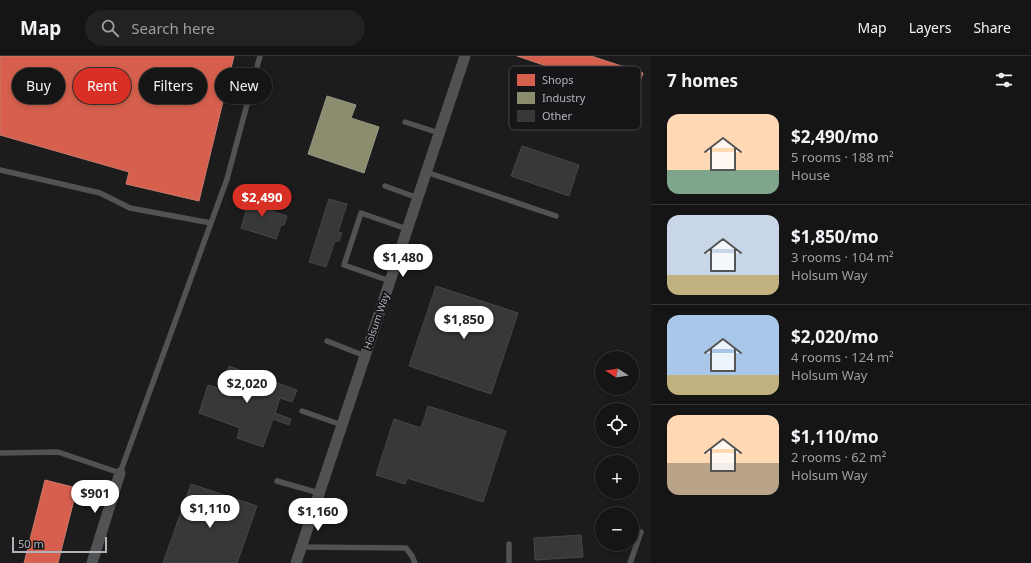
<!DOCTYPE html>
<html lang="en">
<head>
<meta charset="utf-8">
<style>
	:root { --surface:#151515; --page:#222; --text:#f1f3f6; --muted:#9d9fa0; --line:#343434; --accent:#d93025 }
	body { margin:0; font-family:"Noto Sans",sans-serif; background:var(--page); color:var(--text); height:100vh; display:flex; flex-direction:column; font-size:15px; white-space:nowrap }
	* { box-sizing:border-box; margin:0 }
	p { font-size:13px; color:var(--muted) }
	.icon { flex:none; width:22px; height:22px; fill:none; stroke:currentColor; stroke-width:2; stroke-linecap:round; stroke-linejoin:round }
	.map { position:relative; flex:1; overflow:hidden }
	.drawer { display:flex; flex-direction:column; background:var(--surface); width:380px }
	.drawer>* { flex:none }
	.guide { position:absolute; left:12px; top:12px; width:380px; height:36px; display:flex; gap:8px }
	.needle { width:26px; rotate:282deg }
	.buttons { position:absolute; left:595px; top:295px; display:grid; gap:8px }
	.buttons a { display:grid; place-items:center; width:44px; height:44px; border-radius:50%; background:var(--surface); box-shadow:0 2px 6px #0003,0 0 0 1px var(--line); font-size:20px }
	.scale { position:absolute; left:12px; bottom:10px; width:95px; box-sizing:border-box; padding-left:4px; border:2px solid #afb4bb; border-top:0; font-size:11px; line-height:14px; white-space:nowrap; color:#afb4bb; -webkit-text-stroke:3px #161618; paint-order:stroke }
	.price { position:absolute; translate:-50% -34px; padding:0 9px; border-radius:14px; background:#fff; color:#222; font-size:13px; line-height:26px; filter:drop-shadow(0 1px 2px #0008) }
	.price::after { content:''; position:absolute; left:50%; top:24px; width:12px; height:9px; margin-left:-6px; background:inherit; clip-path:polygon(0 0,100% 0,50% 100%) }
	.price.on { background:var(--accent); color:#fff }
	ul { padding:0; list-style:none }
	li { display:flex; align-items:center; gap:12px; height:100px; padding:0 16px }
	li+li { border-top:1px solid var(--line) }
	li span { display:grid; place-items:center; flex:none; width:112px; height:80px; border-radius:12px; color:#555 }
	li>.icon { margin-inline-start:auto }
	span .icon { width:48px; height:48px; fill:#fffc; stroke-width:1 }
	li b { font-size:17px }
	h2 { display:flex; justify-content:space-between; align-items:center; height:48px; padding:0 16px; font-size:17px }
	.pill { padding:0 14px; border-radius:18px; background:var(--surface); box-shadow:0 2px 6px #0003,0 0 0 1px var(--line); font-size:14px; line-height:36px }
	.pill.on { background:var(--accent); color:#fff }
	header { display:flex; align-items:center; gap:24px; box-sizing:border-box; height:56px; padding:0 20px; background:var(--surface); border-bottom:1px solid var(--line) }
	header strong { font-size:19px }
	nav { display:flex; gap:22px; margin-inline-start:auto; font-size:14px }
	.search { width:280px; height:36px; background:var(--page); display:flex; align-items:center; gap:10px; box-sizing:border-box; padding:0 14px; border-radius:22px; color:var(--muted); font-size:15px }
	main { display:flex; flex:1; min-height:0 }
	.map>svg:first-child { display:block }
</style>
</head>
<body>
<header>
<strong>Map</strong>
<div class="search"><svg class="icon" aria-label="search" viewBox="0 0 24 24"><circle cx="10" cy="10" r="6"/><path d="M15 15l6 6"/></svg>Search here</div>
<nav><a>Map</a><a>Layers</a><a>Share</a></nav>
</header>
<main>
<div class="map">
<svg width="651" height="507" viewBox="0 0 651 507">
	<rect width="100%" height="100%" fill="#1c1c1c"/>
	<path fill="#d6604d" stroke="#ca796e" d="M 0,0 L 234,0 L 199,145 L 126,128 L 129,116 L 0,79 Z
		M 517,0 L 591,0 L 643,17 L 635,40 Z
		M 45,424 L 77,432 L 58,507 L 24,507 Z"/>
	<path fill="#8c8c6e" stroke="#969885" d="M 327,40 L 356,49 L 351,62 L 379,71 L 364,117 L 308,98 Z"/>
	<path fill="#383839" stroke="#454648" d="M 522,90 L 579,109 L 569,140 L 511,120 Z
		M 252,135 L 267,140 L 263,152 L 287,160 L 284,169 L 281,169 L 276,183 L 241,172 Z
		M 329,143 L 347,148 L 338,176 L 342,177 L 339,185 L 335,185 L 326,211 L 309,206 Z
		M 436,230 L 518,257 L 491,338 L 409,310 Z
		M 229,310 L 297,334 L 292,346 L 280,342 L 275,357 L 291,363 L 289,369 L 273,363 L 263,391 L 237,382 L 240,372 L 199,357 L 208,329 L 221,333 Z
		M 428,350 L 506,375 L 483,446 L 407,422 L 405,428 L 376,419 L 394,363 L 421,372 Z
		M 191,428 L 257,450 L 237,507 L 163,507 Z
		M 581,479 L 583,501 L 535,504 L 534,482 Z"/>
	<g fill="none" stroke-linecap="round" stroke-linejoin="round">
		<path stroke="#515254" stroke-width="5.5" d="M 405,66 L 439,77
			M 0,114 L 100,137 L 130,152 L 211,167
			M 426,116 L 556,160
			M 385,130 L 418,142
			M 390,225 L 344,209 L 361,157 L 407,173
			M 327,285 L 365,300
			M 302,355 L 342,369
			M 0,397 L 58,396 L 120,417 L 227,123 L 260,0
			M 277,425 L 319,437
			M 301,491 L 406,492 L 412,500 L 415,507
			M 509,507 L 509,488
			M 630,507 L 641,476"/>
		<path stroke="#515254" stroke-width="11" d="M 92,507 L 120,417
			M 296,507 L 465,0"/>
	</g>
	<g text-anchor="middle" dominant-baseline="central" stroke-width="4" stroke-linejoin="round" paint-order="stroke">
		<g font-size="10" fill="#afb4bb" stroke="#161618">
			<text transform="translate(376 265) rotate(-71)">Holsum Way</text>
		</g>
	</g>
	<rect x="509" y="10" width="132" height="64" rx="6" fill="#161618" stroke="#444549" stroke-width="1"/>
	<rect x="517" y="18" width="18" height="12" fill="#d6604d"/>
	<rect x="517" y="36" width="18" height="12" fill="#8c8c6e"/>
	<rect x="517" y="54" width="18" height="12" fill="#383839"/>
	<g font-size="11" fill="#afb4bb">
		<text x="542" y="28">Shops</text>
		<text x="542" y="46">Industry</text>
		<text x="542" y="64">Other</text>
	</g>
</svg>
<div class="buttons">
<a><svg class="needle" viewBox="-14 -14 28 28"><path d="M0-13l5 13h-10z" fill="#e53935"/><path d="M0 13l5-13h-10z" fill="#9d9fa0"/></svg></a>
<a><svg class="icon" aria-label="locate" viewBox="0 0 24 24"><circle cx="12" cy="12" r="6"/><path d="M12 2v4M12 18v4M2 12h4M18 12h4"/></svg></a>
<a>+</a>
<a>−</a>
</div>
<div class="scale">50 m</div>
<b class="price on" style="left:262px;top:162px">$2,490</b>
<b class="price" style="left:403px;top:222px">$1,480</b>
<b class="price" style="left:464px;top:284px">$1,850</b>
<b class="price" style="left:247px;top:348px">$2,020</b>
<b class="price" style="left:95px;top:458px">$901</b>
<b class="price" style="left:210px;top:473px">$1,110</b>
<b class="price" style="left:318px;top:476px">$1,160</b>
<div class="guide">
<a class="pill">Buy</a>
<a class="pill on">Rent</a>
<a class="pill">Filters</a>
<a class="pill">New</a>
</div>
</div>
<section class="drawer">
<h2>7 homes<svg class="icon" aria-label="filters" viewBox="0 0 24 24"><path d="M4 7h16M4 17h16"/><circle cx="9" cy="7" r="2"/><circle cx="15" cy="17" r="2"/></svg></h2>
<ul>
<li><span style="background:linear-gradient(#ffd9b3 70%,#7fa58c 0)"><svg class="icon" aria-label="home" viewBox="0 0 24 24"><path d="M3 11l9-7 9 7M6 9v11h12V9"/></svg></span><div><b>$2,490/mo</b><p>5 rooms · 188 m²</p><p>House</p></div></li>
<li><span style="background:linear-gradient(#c9d6e8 75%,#c2b280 0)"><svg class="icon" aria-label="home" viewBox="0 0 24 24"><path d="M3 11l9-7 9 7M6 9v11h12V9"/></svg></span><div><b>$1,850/mo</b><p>3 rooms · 104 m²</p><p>Holsum Way</p></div></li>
<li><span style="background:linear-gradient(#a9c7e8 75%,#c2b280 0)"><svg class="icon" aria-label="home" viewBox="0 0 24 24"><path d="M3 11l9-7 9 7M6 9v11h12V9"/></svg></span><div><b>$2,020/mo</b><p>4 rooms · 124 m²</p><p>Holsum Way</p></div></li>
<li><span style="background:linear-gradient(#ffd9b3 60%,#b9a48a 0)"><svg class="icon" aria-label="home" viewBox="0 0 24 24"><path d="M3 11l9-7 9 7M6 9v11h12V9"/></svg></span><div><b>$1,110/mo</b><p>2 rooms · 62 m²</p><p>Holsum Way</p></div></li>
</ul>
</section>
</main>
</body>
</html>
